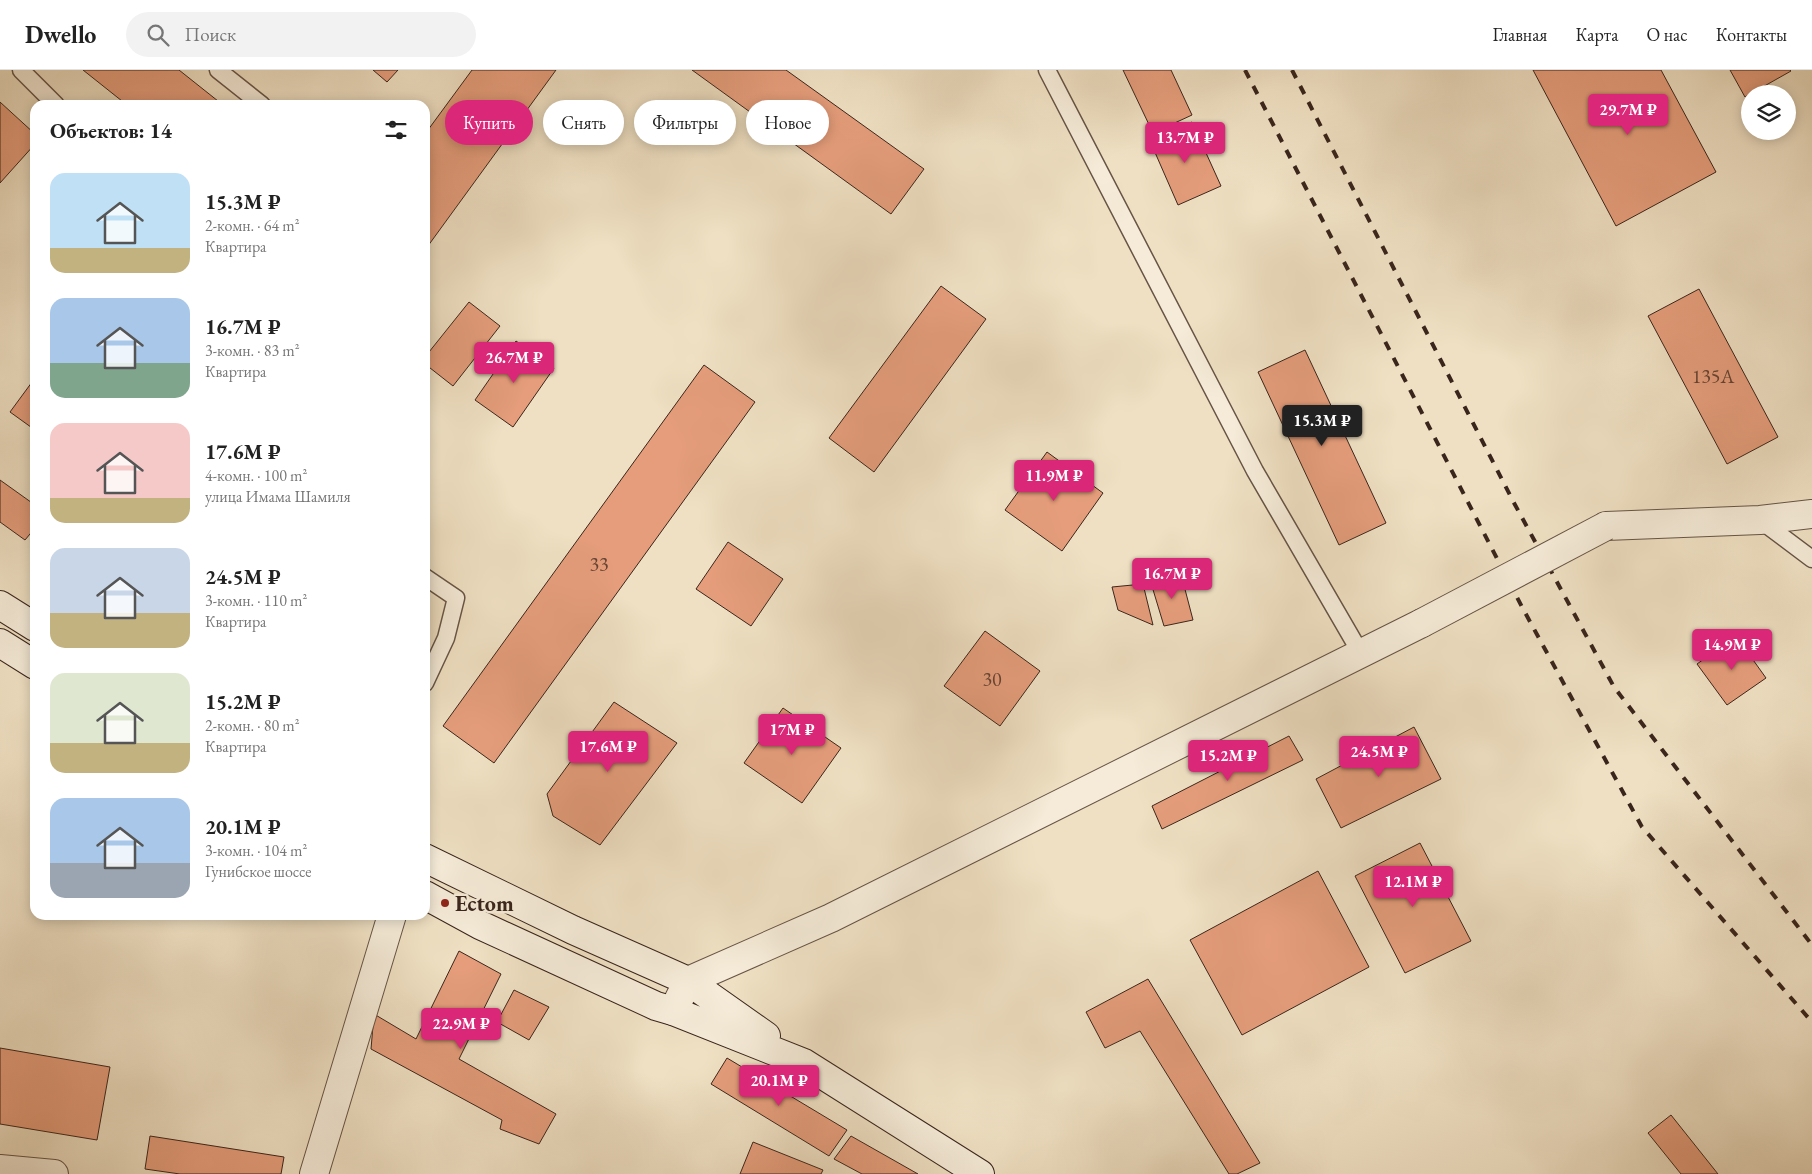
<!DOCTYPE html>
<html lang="ru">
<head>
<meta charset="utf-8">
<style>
	:root { --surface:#fff; --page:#f2f2f2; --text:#222; --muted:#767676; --line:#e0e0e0; --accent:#db2777 }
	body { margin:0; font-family:"EB Garamond",serif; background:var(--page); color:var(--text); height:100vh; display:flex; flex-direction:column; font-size:19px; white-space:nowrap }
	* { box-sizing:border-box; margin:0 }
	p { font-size:16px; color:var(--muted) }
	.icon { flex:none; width:28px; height:28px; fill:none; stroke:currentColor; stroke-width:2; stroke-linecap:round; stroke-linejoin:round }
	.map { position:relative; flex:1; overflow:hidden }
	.panel { position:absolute; left:30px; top:30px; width:400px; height:820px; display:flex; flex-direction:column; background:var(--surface); border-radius:15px; box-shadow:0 2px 12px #0003 }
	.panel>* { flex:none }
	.guide { position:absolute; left:445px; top:30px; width:475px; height:45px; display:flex; gap:10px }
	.fabs { position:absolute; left:1741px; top:15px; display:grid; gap:10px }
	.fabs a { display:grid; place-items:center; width:55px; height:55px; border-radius:50%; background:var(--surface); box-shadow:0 2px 12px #0003; font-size:25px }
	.price { position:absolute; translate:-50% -42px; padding:0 11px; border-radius:5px; background:var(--accent); color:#fff; font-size:16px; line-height:32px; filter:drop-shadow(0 1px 2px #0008) }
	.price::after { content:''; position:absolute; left:50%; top:30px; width:15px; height:11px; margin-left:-8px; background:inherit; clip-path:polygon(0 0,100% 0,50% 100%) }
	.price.on { background:#222; color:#fff }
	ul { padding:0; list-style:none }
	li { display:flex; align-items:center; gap:15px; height:125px; padding:0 20px }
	li span { display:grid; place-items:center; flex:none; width:140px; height:100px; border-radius:15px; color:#555 }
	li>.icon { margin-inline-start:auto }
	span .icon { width:60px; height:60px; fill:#fffc; stroke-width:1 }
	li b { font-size:21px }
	h2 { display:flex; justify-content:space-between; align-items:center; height:60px; padding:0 20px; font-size:21px }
	.tag { padding:0 18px; border-radius:22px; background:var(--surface); box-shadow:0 2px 12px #0003; font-size:18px; line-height:45px }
	.tag.on { background:var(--accent); color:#fff }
	header { display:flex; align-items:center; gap:30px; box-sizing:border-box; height:70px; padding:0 25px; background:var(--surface); border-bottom:1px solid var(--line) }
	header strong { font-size:24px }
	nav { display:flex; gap:28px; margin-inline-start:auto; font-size:18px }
	.search { width:350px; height:45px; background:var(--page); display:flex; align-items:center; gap:12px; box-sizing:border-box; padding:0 18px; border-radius:28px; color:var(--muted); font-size:19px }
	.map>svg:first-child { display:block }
</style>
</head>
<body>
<header>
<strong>Dwello</strong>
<div class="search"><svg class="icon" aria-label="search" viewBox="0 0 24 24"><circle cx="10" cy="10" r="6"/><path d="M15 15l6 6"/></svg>Поиск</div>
<nav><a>Главная</a><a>Карта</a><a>О нас</a><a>Контакты</a></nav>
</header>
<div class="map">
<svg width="1812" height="1104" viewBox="0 0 1812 1104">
	<rect width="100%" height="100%" fill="#efe0c3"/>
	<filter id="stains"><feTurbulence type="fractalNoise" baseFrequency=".004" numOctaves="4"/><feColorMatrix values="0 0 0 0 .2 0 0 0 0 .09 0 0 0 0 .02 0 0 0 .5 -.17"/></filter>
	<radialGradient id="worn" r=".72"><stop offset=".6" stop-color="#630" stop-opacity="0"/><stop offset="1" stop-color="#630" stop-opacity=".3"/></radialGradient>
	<path fill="#e59d7b" stroke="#3a251c" d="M 83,0 L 179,0 L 223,35 L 127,35 Z
		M 373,0 L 398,0 L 387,12 Z
		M 472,0 L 556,0 L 425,180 L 425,64 Z
		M 692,0 L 786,0 L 924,99 L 891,144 Z
		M 1123,0 L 1171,0 L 1192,45 L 1153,63 Z
		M 1533,0 L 1661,0 L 1716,102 L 1616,156 Z
		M 1730,0 L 1790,0 L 1791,1 L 1745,27 Z
		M 0,32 L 35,64 L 35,74 L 0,113 Z
		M 1192,52 L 1221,116 L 1178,135 L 1150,71 Z
		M 941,216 L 986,249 L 874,402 L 829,368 Z
		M 1699,219 L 1778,367 L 1727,394 L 1648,246 Z
		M 469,232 L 500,256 L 453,316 L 425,294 L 425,287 Z
		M 516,271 L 554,298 L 513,357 L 475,330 Z
		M 1305,280 L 1386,453 L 1339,475 L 1258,302 Z
		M 704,295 L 755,332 L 494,693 L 443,656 Z
		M 35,308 L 35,360 L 10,342 Z
		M 1047,382 L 1103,423 L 1062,481 L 1005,440 Z
		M 0,410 L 35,435 L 35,458 L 25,470 L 0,452 Z
		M 728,472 L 783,509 L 751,556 L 696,519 Z
		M 1181,504 L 1193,550 L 1164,556 L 1151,513 Z
		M 1143,514 L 1153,555 L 1118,540 L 1112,517 Z
		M 985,561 L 1040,601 L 1000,656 L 944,616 Z
		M 1736,566 L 1766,608 L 1727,635 L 1697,594 Z
		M 614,632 L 677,673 L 600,775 L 553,746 L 547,724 Z
		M 783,638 L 841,678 L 802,733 L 744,693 Z
		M 1414,657 L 1441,709 L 1341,758 L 1316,709 Z
		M 1289,666 L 1303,690 L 1162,759 L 1152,736 Z
		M 1420,773 L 1471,871 L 1405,903 L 1355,806 Z
		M 1318,801 L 1369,897 L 1242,965 L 1190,870 Z
		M 459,881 L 501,904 L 459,989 L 556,1044 L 539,1074 L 500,1059 L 502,1050 L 371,979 L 374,944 L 416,969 Z
		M 1148,909 L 1260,1093 L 1237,1104 L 1229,1104 L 1140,961 L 1105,978 L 1086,942 Z
		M 514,920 L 549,937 L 529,970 L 497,952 Z
		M 0,978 L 110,997 L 97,1070 L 0,1054 Z
		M 727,988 L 847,1060 L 829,1086 L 711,1014 Z
		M 1671,1045 L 1718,1104 L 1681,1104 L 1648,1063 Z
		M 150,1066 L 284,1087 L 281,1104 L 180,1104 L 145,1099 Z
		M 851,1066 L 918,1104 L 862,1104 L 834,1089 Z
		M 753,1072 L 823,1100 L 821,1104 L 740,1104 Z"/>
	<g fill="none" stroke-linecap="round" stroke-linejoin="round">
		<g stroke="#675446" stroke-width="19">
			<path id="service" d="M 21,0 L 56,35
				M 218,0 L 262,35
				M 1047,0 L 1255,401 L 1360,582
				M 1760,450 L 1812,489
				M 425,507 L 456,528 L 446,568 L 425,613"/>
		</g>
		<g stroke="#675446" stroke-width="30">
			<path id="minor" d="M 1606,456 L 1760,450 L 1812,444
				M 673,941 L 688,911 L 831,848 L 1422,553
				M 0,1099 L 54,1104
				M 314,1104 L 392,845"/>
		</g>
		<g stroke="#3a251c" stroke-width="30">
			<path id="secondary" d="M 0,535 L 35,557
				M 0,573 L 35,595
				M 425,788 L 573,860 L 688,911 L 766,966
				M 425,825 L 480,855 L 656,936 L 673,941 L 804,993 L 980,1104"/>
		</g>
		<use href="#service" stroke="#f5ebd8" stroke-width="16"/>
		<use href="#minor" stroke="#f5ebd8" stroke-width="28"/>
		<use href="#secondary" stroke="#f5ebd8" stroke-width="28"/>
		<path stroke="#3a251c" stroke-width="4" stroke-dasharray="9 9" stroke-linecap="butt" d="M 1245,0 L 1522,537 L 1642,757 L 1812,952
			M 1292,0 L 1513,431 L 1614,617 L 1812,875"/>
		<g stroke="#675446" stroke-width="30" stroke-linecap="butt">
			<path id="minor-bridge" d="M 1422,553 L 1606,456"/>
		</g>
		<use href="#minor-bridge" stroke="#f5ebd8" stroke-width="28"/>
	</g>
	<circle fill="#8f2418" stroke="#f5ebd8" stroke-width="2" cx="445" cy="833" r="5"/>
	<g text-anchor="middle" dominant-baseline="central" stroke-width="5" stroke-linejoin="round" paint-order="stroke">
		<g font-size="20" fill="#654334">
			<text x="1713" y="306">135А</text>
			<text x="599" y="494">33</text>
			<text x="992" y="609">30</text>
		</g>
		<g font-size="22" font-weight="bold" fill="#3a251c" stroke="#f5ebd8" text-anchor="start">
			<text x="455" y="833">Ectom</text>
		</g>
	</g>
	<rect width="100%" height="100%" filter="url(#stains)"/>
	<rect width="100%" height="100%" fill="url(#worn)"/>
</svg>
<div class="fabs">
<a><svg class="icon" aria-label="layers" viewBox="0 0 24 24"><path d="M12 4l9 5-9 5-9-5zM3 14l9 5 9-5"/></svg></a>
</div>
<b class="price" style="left:1628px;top:66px">29.7M ₽</b>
<b class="price" style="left:1185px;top:94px">13.7M ₽</b>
<b class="price" style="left:514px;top:314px">26.7M ₽</b>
<b class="price on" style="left:1322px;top:377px">15.3M ₽</b>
<b class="price" style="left:1054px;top:432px">11.9M ₽</b>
<b class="price" style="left:1172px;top:530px">16.7M ₽</b>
<b class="price" style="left:1732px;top:601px">14.9M ₽</b>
<b class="price" style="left:792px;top:686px">17M ₽</b>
<b class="price" style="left:608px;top:703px">17.6M ₽</b>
<b class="price" style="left:1379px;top:708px">24.5M ₽</b>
<b class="price" style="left:1228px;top:712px">15.2M ₽</b>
<b class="price" style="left:1413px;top:838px">12.1M ₽</b>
<b class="price" style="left:461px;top:980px">22.9M ₽</b>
<b class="price" style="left:779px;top:1037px">20.1M ₽</b>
<div class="guide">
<a class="tag on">Купить</a>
<a class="tag">Снять</a>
<a class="tag">Фильтры</a>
<a class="tag">Новое</a>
</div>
<section class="panel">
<h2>Объектов: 14<svg class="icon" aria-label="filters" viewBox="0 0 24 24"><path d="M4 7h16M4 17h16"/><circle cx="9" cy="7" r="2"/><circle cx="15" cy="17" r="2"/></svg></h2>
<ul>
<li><span style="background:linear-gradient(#bfe0f5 75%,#c2b280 0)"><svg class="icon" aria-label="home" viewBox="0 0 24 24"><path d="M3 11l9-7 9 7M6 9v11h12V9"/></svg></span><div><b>15.3M ₽</b><p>2-комн. · 64 m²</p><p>Квартира</p></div></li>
<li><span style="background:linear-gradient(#a9c7e8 65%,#7fa58c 0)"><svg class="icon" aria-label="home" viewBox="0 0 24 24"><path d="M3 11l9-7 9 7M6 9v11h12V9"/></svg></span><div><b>16.7M ₽</b><p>3-комн. · 83 m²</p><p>Квартира</p></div></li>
<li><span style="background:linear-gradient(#f6c9c9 75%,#c2b280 0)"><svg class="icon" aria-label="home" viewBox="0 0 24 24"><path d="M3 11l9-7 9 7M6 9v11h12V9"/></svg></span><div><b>17.6M ₽</b><p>4-комн. · 100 m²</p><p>улица Имама Шамиля</p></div></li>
<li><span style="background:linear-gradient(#c9d6e8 65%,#c2b280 0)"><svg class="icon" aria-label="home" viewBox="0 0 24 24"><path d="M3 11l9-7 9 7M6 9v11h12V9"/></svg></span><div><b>24.5M ₽</b><p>3-комн. · 110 m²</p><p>Квартира</p></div></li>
<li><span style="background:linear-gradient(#dfe7d0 70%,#c2b280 0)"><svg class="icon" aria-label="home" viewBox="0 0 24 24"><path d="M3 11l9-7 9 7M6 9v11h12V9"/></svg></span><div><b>15.2M ₽</b><p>2-комн. · 80 m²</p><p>Квартира</p></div></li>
<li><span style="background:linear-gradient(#a9c7e8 65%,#9aa5b1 0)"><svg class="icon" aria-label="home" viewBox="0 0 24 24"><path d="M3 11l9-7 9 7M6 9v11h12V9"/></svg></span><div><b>20.1M ₽</b><p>3-комн. · 104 m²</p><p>Гунибское шоссе</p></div></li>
</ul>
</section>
</div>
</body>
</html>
